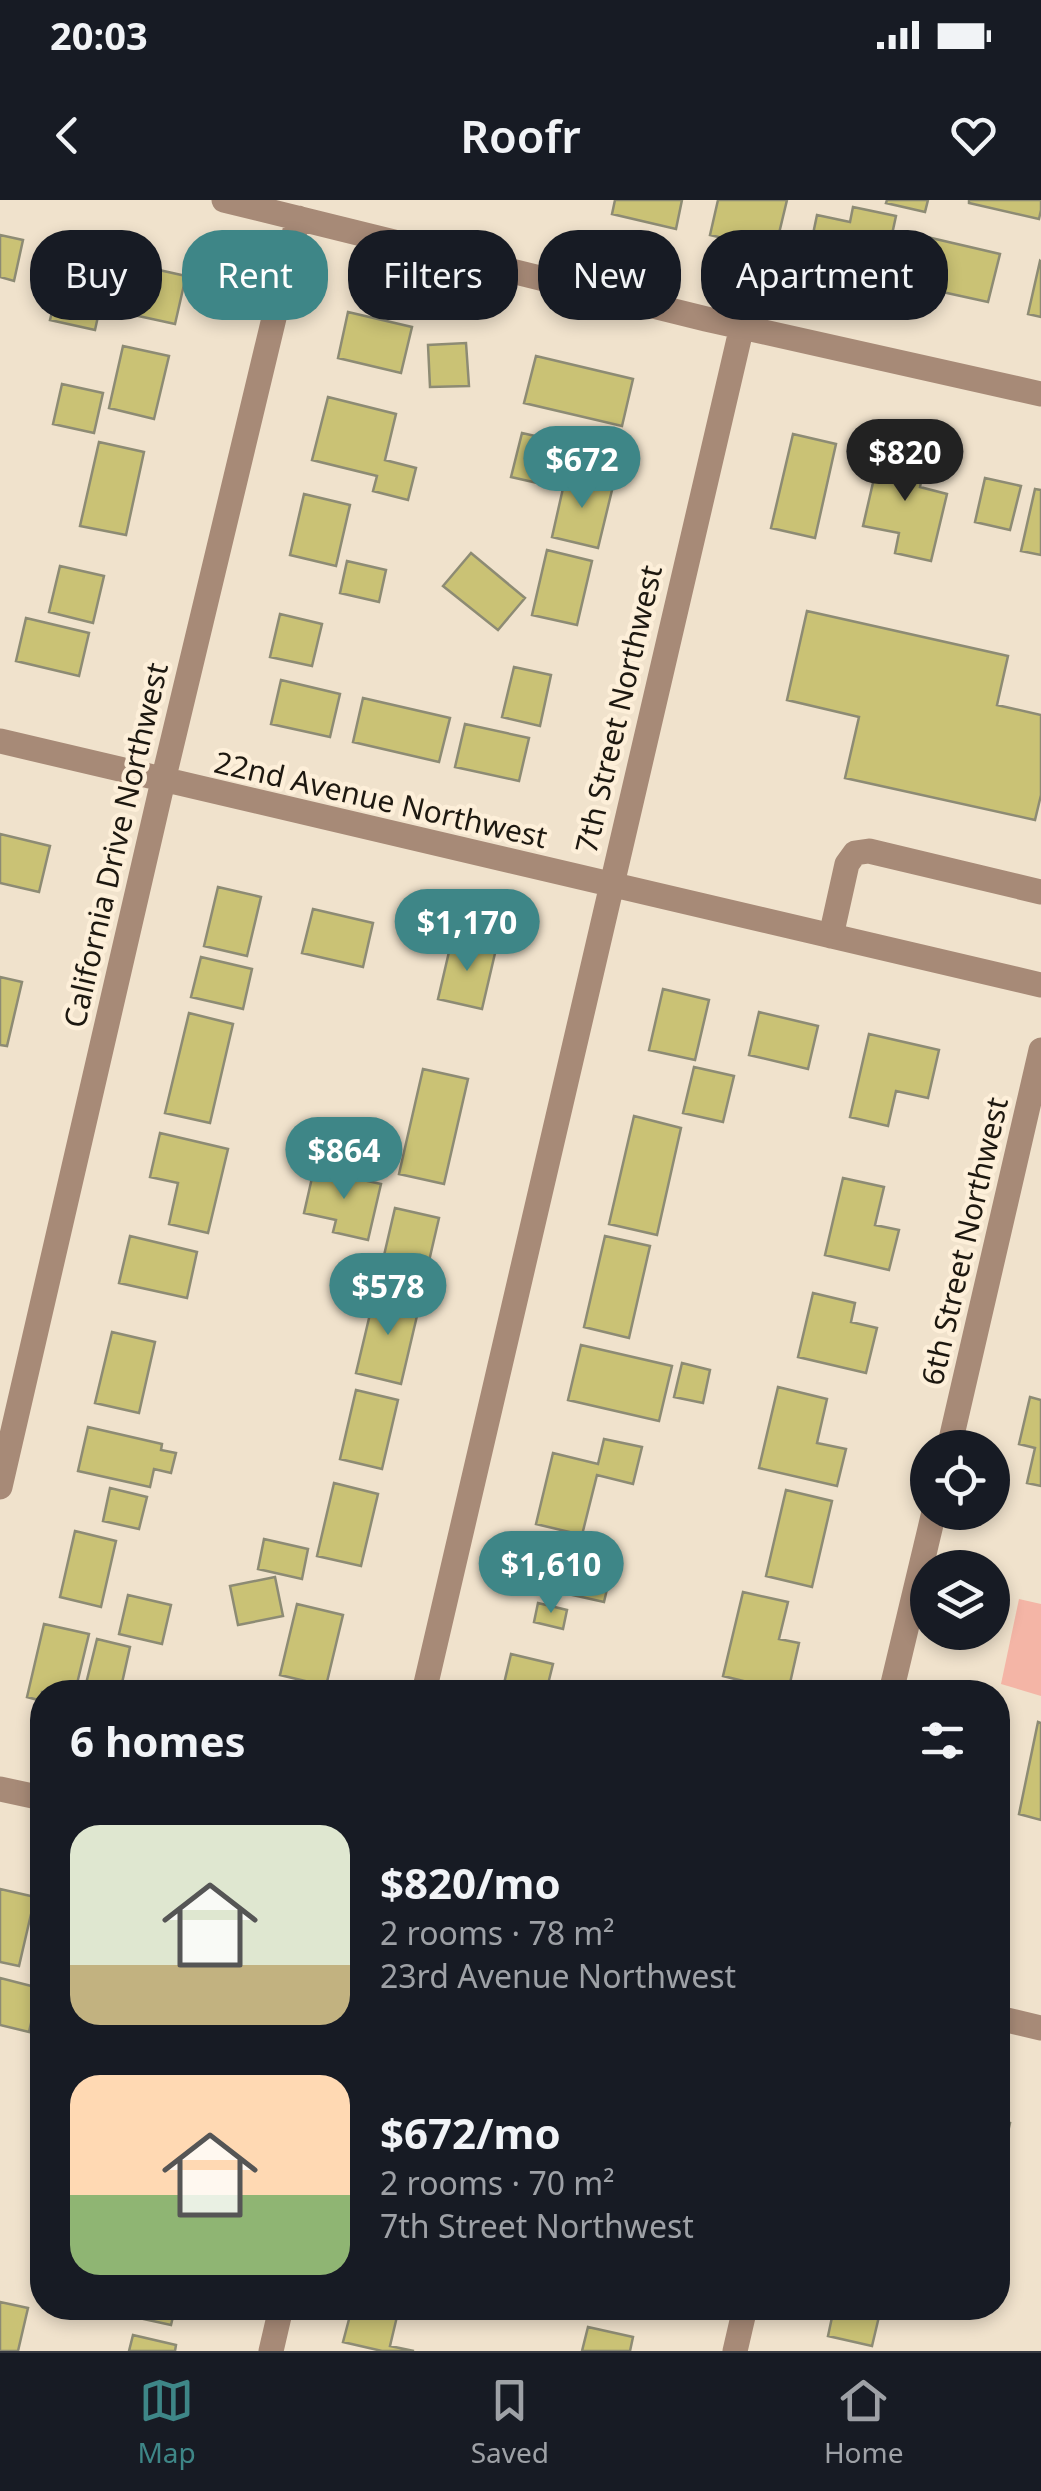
<!DOCTYPE html>
<html lang="en">
<head>
<meta charset="utf-8">
<style>
	:root { --surface:#171b24; --page:#242831; --text:#f1f3f6; --muted:#9ea1a6; --line:#363941; --accent:#3e8687 }
	body { margin:0; font-family:"Noto Sans",sans-serif; background:var(--page); color:var(--text); height:100vh; display:flex; flex-direction:column; font-size:38px; white-space:nowrap }
	* { box-sizing:border-box; margin:0 }
	p { font-size:32px; color:var(--muted) }
	.icon { flex:none; width:55px; height:55px; fill:none; stroke:currentColor; stroke-width:2; stroke-linecap:round; stroke-linejoin:round }
	.map { position:relative; flex:1; overflow:hidden }
	.details { position:absolute; left:30px; top:1480px; width:980px; height:640px; display:flex; flex-direction:column; background:var(--surface); border-radius:40px; box-shadow:0 5px 15px #0003 }
	.details>* { flex:none }
	.hud { position:absolute; left:30px; top:30px; width:982px; height:90px; display:flex; gap:20px }
	.fabs { position:absolute; left:910px; top:1230px; display:grid; gap:20px }
	.fabs a { display:grid; place-items:center; width:100px; height:100px; border-radius:50%; background:var(--surface); box-shadow:0 5px 15px #0003; font-size:50px }
	.price { position:absolute; translate:-50% -85px; padding:0 22px; border-radius:35px; background:var(--accent); color:#fff; font-size:32px; line-height:65px; filter:drop-shadow(0 2px 5px #0008) }
	.price::after { content:''; position:absolute; left:50%; top:60px; width:30px; height:22px; margin-left:-15px; background:inherit; clip-path:polygon(0 0,100% 0,50% 100%) }
	.price.selected { background:#222; color:#fff }
	ul { padding:0; list-style:none }
	li { display:flex; align-items:center; gap:30px; height:250px; padding:0 40px }
	li span { display:grid; place-items:center; flex:none; width:280px; height:200px; border-radius:30px; color:#555 }
	li>.icon { margin-inline-start:auto }
	span .icon { width:120px; height:120px; fill:#fffc; stroke-width:1 }
	li b { font-size:42px }
	h2 { display:flex; justify-content:space-between; align-items:center; height:120px; padding:0 40px; font-size:42px }
	.tag { padding:0 35px; border-radius:40px; background:var(--surface); box-shadow:0 5px 15px #0003; font-size:35px; line-height:90px }
	.tag.selected { background:var(--accent); color:#fff }
	.status { display:flex; justify-content:space-between; align-items:center; height:70px; padding:0 50px; background:var(--surface); direction:ltr }
	.status svg { height:28px; fill:currentColor }
	header { display:flex; justify-content:space-between; align-items:center; height:130px; padding:0 40px; background:var(--surface); font-size:45px; font-weight:600 }
	.menu { display:flex; justify-content:space-around; align-items:center; height:140px; border-top:2px solid var(--line); background:var(--surface); font-size:28px; color:var(--muted) }
	.menu a { display:grid; justify-items:center; gap:5px }
	.menu .selected { color:var(--accent) }
	.map>svg:first-child { display:block }
</style>
</head>
<body>
<div class="status"><b>20:03</b><svg viewBox="0 0 49 12"><path d="M0 12V9h3v3zM5 12V6h3v6zM10 12V3h3v9zM15 12V0h3v12zM26 1h20v11H26zM47 4h2v5h-2z"/></svg></div>
<header><svg class="icon" aria-label="back" viewBox="0 0 24 24"><path d="M15 5l-7 7 7 7"/></svg>Roofr<svg class="icon" aria-label="heart" viewBox="0 0 24 24"><path d="M12 20l-8-8c-3-5 5-10 8-4 3-6 11-1 8 4z"/></svg></header>
<div class="map">
<svg width="1041" height="2151" viewBox="0 0 1041 2151">
	<rect width="100%" height="100%" fill="#f0e2cc"/>
	<path fill="#f4b5a6" d="M 1019,1399 L 1041,1404 L 1041,1496 L 1001,1484 Z"/>
	<path fill="#cac275" stroke="#8d8b74" stroke-width="2.5" d="M 615,0 L 682,0 L 676,29 L 612,14 Z
		M 718,0 L 787,0 L 775,50 L 710,35 Z
		M 887,0 L 928,0 L 925,12 L 886,3 Z
		M 969,0 L 1041,0 L 1041,10 L 1039,19 L 969,3 Z
		M 853,7 L 896,16 L 886,62 L 845,53 L 842,66 L 808,58 L 817,15 L 850,22 Z
		M 0,35 L 23,40 L 14,81 L 0,77 Z
		M 927,37 L 1000,54 L 988,102 L 915,86 Z
		M 1040,61 L 1041,62 L 1041,117 L 1028,114 Z
		M 123,62 L 186,76 L 175,124 L 111,110 Z
		M 62,70 L 106,80 L 95,130 L 50,120 Z
		M 348,112 L 412,127 L 401,173 L 338,158 Z
		M 466,143 L 469,186 L 430,187 L 428,145 Z
		M 123,146 L 169,156 L 154,219 L 109,208 Z
		M 536,156 L 633,179 L 622,226 L 524,203 Z
		M 62,184 L 103,193 L 94,233 L 53,224 Z
		M 328,197 L 396,214 L 385,260 L 416,268 L 408,300 L 373,291 L 377,276 L 312,260 Z
		M 522,233 L 566,243 L 555,287 L 511,277 Z
		M 793,234 L 836,244 L 815,338 L 771,328 Z
		M 99,242 L 144,252 L 126,335 L 80,326 Z
		M 881,248 L 926,258 L 920,287 L 947,294 L 931,361 L 895,353 L 899,333 L 863,326 Z
		M 566,275 L 613,286 L 598,348 L 552,337 Z
		M 985,278 L 1021,286 L 1010,330 L 975,322 Z
		M 1035,289 L 1041,290 L 1041,355 L 1021,351 Z
		M 304,294 L 350,305 L 336,366 L 290,355 Z
		M 547,350 L 592,361 L 577,425 L 532,415 Z
		M 471,353 L 525,398 L 498,430 L 443,386 Z
		M 347,361 L 386,370 L 379,402 L 340,393 Z
		M 60,366 L 104,376 L 93,423 L 49,412 Z
		M 807,411 L 1008,456 L 997,505 L 1041,515 L 1041,595 L 1035,620 L 845,578 L 859,517 L 787,500 Z
		M 280,414 L 322,424 L 312,466 L 270,457 Z
		M 26,418 L 89,433 L 79,476 L 16,461 Z
		M 514,467 L 551,475 L 540,526 L 502,517 Z
		M 281,480 L 340,494 L 330,537 L 271,524 Z
		M 363,498 L 450,518 L 439,562 L 353,542 Z
		M 465,524 L 529,538 L 519,581 L 455,567 Z
		M 0,634 L 50,646 L 39,692 L 0,683 Z
		M 218,687 L 261,697 L 247,756 L 204,746 Z
		M 313,709 L 373,723 L 363,767 L 302,753 Z
		M 452,739 L 496,749 L 482,809 L 438,799 Z
		M 201,757 L 252,769 L 243,809 L 191,797 Z
		M 0,777 L 22,782 L 7,846 L 0,845 Z
		M 663,789 L 709,800 L 695,860 L 649,850 Z
		M 759,812 L 818,826 L 808,869 L 749,855 Z
		M 189,813 L 233,824 L 210,923 L 165,913 Z
		M 869,834 L 939,850 L 928,898 L 896,891 L 888,926 L 850,917 Z
		M 694,867 L 734,876 L 723,922 L 683,913 Z
		M 423,869 L 468,879 L 444,984 L 399,974 Z
		M 634,916 L 681,928 L 657,1035 L 609,1024 Z
		M 160,933 L 228,949 L 208,1033 L 169,1024 L 178,983 L 150,977 Z
		M 314,969 L 381,984 L 368,1040 L 333,1032 L 336,1020 L 304,1013 Z
		M 843,978 L 884,987 L 875,1025 L 899,1030 L 889,1070 L 825,1055 Z
		M 395,1008 L 439,1018 L 423,1087 L 379,1077 Z
		M 130,1036 L 197,1052 L 187,1098 L 119,1083 Z
		M 605,1036 L 650,1046 L 629,1138 L 584,1127 Z
		M 375,1093 L 420,1103 L 401,1184 L 356,1173 Z
		M 813,1093 L 855,1103 L 851,1122 L 877,1128 L 866,1173 L 798,1157 Z
		M 112,1132 L 155,1142 L 139,1213 L 95,1203 Z
		M 581,1145 L 672,1166 L 659,1221 L 568,1200 Z
		M 682,1163 L 710,1170 L 703,1203 L 674,1197 Z
		M 778,1187 L 827,1199 L 817,1243 L 846,1249 L 837,1286 L 759,1268 Z
		M 356,1190 L 398,1200 L 382,1269 L 340,1259 Z
		M 1030,1197 L 1041,1200 L 1041,1286 L 1027,1283 L 1035,1248 L 1019,1244 Z
		M 88,1227 L 162,1244 L 161,1250 L 176,1253 L 171,1273 L 154,1269 L 150,1287 L 78,1271 Z
		M 604,1239 L 642,1247 L 633,1284 L 597,1275 L 582,1335 L 536,1324 L 553,1253 L 598,1264 Z
		M 334,1283 L 378,1294 L 361,1366 L 317,1356 Z
		M 110,1288 L 147,1297 L 139,1329 L 103,1321 Z
		M 786,1290 L 832,1301 L 812,1387 L 766,1376 Z
		M 75,1331 L 116,1341 L 101,1407 L 60,1397 Z
		M 264,1339 L 308,1349 L 302,1379 L 258,1369 Z
		M 542,1343 L 614,1359 L 604,1402 L 532,1386 Z
		M 275,1377 L 283,1416 L 238,1425 L 230,1386 Z
		M 743,1392 L 788,1402 L 779,1439 L 799,1443 L 788,1492 L 723,1476 Z
		M 128,1395 L 171,1405 L 162,1444 L 119,1434 Z
		M 538,1403 L 567,1410 L 563,1429 L 534,1422 Z
		M 297,1404 L 343,1415 L 326,1486 L 280,1475 Z
		M 44,1424 L 89,1434 L 75,1492 L 42,1492 L 42,1501 L 27,1497 Z
		M 97,1439 L 130,1447 L 120,1492 L 84,1492 Z
		M 511,1454 L 553,1464 L 546,1492 L 502,1492 Z
		M 1038,1522 L 1041,1523 L 1041,1620 L 1019,1614 Z
		M 0,1689 L 35,1697 L 19,1766 L 0,1762 Z
		M 42,1699 L 42,1743 L 33,1741 Z
		M 0,1778 L 39,1788 L 29,1832 L 0,1825 Z
		M 998,1920 L 1010,1923 L 1000,1969 L 998,1969 Z
		M 0,2102 L 28,2108 L 18,2151 L 0,2151 Z
		M 132,2108 L 175,2108 L 171,2125 L 130,2116 Z
		M 352,2108 L 399,2108 L 390,2146 L 414,2151 L 382,2151 L 343,2142 Z
		M 834,2108 L 881,2108 L 872,2146 L 828,2136 Z
		M 588,2127 L 633,2137 L 630,2151 L 582,2151 Z
		M 133,2135 L 176,2145 L 175,2151 L 129,2151 Z"/>
	<g fill="none" stroke-linecap="round" stroke-linejoin="round">
		<path stroke="#a78a77" stroke-width="25" d="M 224,0 L 706,119 L 1041,194
			M 0,541 L 1041,785
			M 831,736 L 847,664 L 855,653 L 869,651 L 1041,692
			M 949,1248 L 1041,850
			M 0,1287 L 163,581 L 298,18
			M 424,1492 L 742,126
			M 891,1492 L 934,1312
			M 0,1589 L 42,1598
			M 998,1818 L 1041,1828
			M 271,2151 L 281,2108
			M 735,2151 L 745,2108"/>
	</g>
	<g text-anchor="middle" dominant-baseline="central" stroke-width="9" stroke-linejoin="round" paint-order="stroke">
		<g font-size="30" fill="#1d1810" stroke="#fdefd9">
			<text transform="translate(618 509) rotate(-77)">7th Street Northwest</text>
			<text transform="translate(381 599) rotate(13)">22nd Avenue Northwest</text>
			<text transform="translate(115 645) rotate(-77)">California Drive Northwest</text>
			<text transform="translate(964 1041) rotate(-77)">6th Street Northwest</text>
		</g>
	</g>
</svg>
<div class="fabs">
<a><svg class="icon" aria-label="locate" viewBox="0 0 24 24"><circle cx="12" cy="12" r="6"/><path d="M12 2v4M12 18v4M2 12h4M18 12h4"/></svg></a>
<a><svg class="icon" aria-label="layers" viewBox="0 0 24 24"><path d="M12 4l9 5-9 5-9-5zM3 14l9 5 9-5"/></svg></a>
</div>
<b class="price selected" style="left:905px;top:304px">$820</b>
<b class="price" style="left:582px;top:311px">$672</b>
<b class="price" style="left:467px;top:774px">$1,170</b>
<b class="price" style="left:344px;top:1002px">$864</b>
<b class="price" style="left:388px;top:1138px">$578</b>
<b class="price" style="left:551px;top:1416px">$1,610</b>
<div class="hud">
<a class="tag">Buy</a>
<a class="tag selected">Rent</a>
<a class="tag">Filters</a>
<a class="tag">New</a>
<a class="tag">Apartment</a>
</div>
<section class="details">
<h2>6 homes<svg class="icon" aria-label="filters" viewBox="0 0 24 24"><path d="M4 7h16M4 17h16"/><circle cx="9" cy="7" r="2"/><circle cx="15" cy="17" r="2"/></svg></h2>
<ul>
<li><span style="background:linear-gradient(#dfe7d0 70%,#c2b280 0)"><svg class="icon" aria-label="home" viewBox="0 0 24 24"><path d="M3 11l9-7 9 7M6 9v11h12V9"/></svg></span><div><b>$820/mo</b><p>2 rooms · 78 m²</p><p>23rd Avenue Northwest</p></div></li>
<li><span style="background:linear-gradient(#ffd9b3 60%,#8fb573 0)"><svg class="icon" aria-label="home" viewBox="0 0 24 24"><path d="M3 11l9-7 9 7M6 9v11h12V9"/></svg></span><div><b>$672/mo</b><p>2 rooms · 70 m²</p><p>7th Street Northwest</p></div></li>
</ul>
</section>
</div>
<nav class="menu">
<a class="selected"><svg class="icon" aria-label="map" viewBox="0 0 24 24"><path d="M3 6l6-2 6 2 6-2v14l-6 2-6-2-6 2zM9 4v14M15 6v14"/></svg>Map</a>
<a><svg class="icon" aria-label="saved" viewBox="0 0 24 24"><path d="M7 4h10v16l-5-4-5 4z"/></svg>Saved</a>
<a><svg class="icon" aria-label="home" viewBox="0 0 24 24"><path d="M3 11l9-7 9 7M6 9v11h12V9"/></svg>Home</a>
</nav>
</body>
</html>
